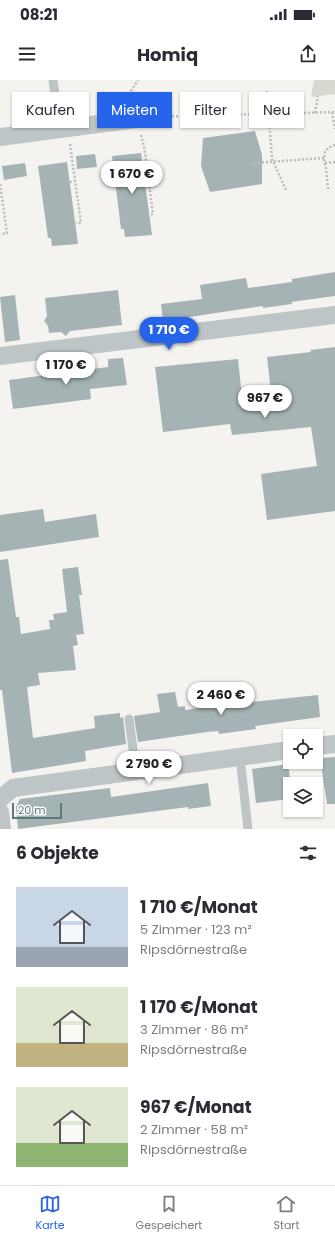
<!DOCTYPE html>
<html lang="de">
<head>
<meta charset="utf-8">
<style>
	:root { --surface:#fff; --page:#f7f7f7; --text:#2b2b33; --muted:#7c7c81; --line:#e1e1e2; --accent:#2563eb }
	body { margin:0; font-family:Poppins,sans-serif; background:var(--page); color:var(--text); height:100vh; display:flex; flex-direction:column; font-size:15px; white-space:nowrap }
	* { box-sizing:border-box; margin:0 }
	p { font-size:13px; color:var(--muted) }
	.icon { flex:none; width:22px; height:22px; fill:none; stroke:currentColor; stroke-width:2; stroke-linecap:round; stroke-linejoin:round }
	.map { position:relative; height:749px; overflow:hidden }
	.side { display:flex; flex-direction:column; background:var(--surface); flex:1 }
	.side>* { flex:none }
	.hud { position:absolute; left:12px; top:12px; width:311px; height:36px; display:flex; gap:8px }
	.buttons { position:absolute; left:283px; top:649px; display:grid; gap:8px }
	.buttons a { display:grid; place-items:center; width:40px; height:40px; border-radius:0px; background:var(--surface); box-shadow:0 1px 3px #0004; font-size:20px }
	.scale { position:absolute; left:12px; bottom:10px; width:50px; box-sizing:border-box; padding-left:4px; border:2px solid #5d797d; border-top:0; font-size:11px; line-height:14px; white-space:nowrap; color:#5d797d; -webkit-text-stroke:3px #fff; paint-order:stroke }
	.price { position:absolute; translate:-50% -34px; padding:0 9px; border-radius:14px; background:#fff; color:#222; font-size:13px; line-height:26px; filter:drop-shadow(0 1px 2px #0008) }
	.price::after { content:''; position:absolute; left:50%; top:24px; width:12px; height:9px; margin-left:-6px; background:inherit; clip-path:polygon(0 0,100% 0,50% 100%) }
	.price.selected { background:var(--accent); color:#fff }
	ul { padding:0; list-style:none }
	li { display:flex; align-items:center; gap:12px; height:100px; padding:0 16px }
	li span { display:grid; place-items:center; flex:none; width:112px; height:80px; border-radius:0px; color:#555 }
	li>.icon { margin-inline-start:auto }
	span .icon { width:48px; height:48px; fill:#fffc; stroke-width:1 }
	li b { font-size:17px }
	h2 { display:flex; justify-content:space-between; align-items:center; height:48px; padding:0 16px; font-size:17px }
	.pill { padding:0 14px; border-radius:0px; background:var(--surface); box-shadow:0 1px 3px #0004; font-size:14px; line-height:36px }
	.pill.selected { background:var(--accent); color:#fff }
	.status { display:flex; justify-content:space-between; align-items:center; height:28px; padding:0 20px; background:var(--surface); direction:ltr }
	.status svg { height:11px; fill:currentColor }
	header { display:flex; justify-content:space-between; align-items:center; height:52px; padding:0 16px; background:var(--surface); font-size:18px; font-weight:700 }
	.tab-bar { display:flex; justify-content:space-around; align-items:center; height:56px; border-top:1px solid var(--line); background:var(--surface); font-size:11px; color:var(--muted) }
	.tab-bar a { display:grid; justify-items:center; gap:2px }
	.tab-bar .selected { color:var(--accent) }
	.map>svg:first-child { display:block }
</style>
</head>
<body>
<div class="status"><b>08:21</b><svg viewBox="0 0 49 12"><path d="M0 12V9h3v3zM5 12V6h3v6zM10 12V3h3v9zM15 12V0h3v12zM26 1h20v11H26zM47 4h2v5h-2z"/></svg></div>
<header><svg class="icon" aria-label="menu" viewBox="0 0 24 24"><path d="M4 6h16M4 12h16M4 18h16"/></svg>Homiq<svg class="icon" aria-label="share" viewBox="0 0 24 24"><path d="M12 15V3M7 8l5-5 5 5M5 13v7h14v-7"/></svg></header>
<div class="map">
<svg width="335" height="749" viewBox="0 0 335 749">
	<rect width="100%" height="100%" fill="#f5f3f0"/>
	<path fill="#d6dacf" d="M 314,0 L 335,0 L 335,14 L 311,17 Z"/>
	<path fill="#a5b3b4" d="M 255,51 L 262,75 L 262,104 L 210,112 L 201,86 L 203,58 Z
		M 141,73 L 152,155 L 125,157 L 124,149 L 121,149 L 112,76 Z
		M 95,74 L 97,87 L 77,89 L 76,76 Z
		M 67,82 L 78,164 L 52,166 L 51,158 L 48,158 L 38,86 Z
		M 25,83 L 27,96 L 4,100 L 2,86 Z
		M 335,192 L 335,216 L 291,222 L 292,224 L 263,228 L 263,226 L 163,241 L 161,224 L 202,219 L 200,205 L 246,198 L 248,208 L 292,202 L 292,199 Z
		M 118,210 L 122,245 L 70,251 L 66,256 L 61,252 L 49,253 L 48,246 L 44,241 L 47,236 L 45,218 Z
		M 15,215 L 20,260 L 5,262 L 0,217 Z
		M 335,267 L 335,431 L 267,440 L 261,394 L 317,386 L 311,347 L 232,355 L 230,344 L 163,352 L 155,287 L 238,279 L 243,326 L 272,322 L 267,277 L 311,272 L 310,270 Z
		M 123,278 L 127,305 L 90,309 L 91,319 L 13,329 L 9,300 L 108,287 L 108,279 Z
		M 43,429 L 45,442 L 96,434 L 99,457 L 0,472 L 0,435 Z
		M 8,479 L 16,537 L 19,537 L 21,554 L 50,549 L 49,540 L 54,540 L 53,534 L 67,532 L 62,489 L 78,487 L 82,515 L 79,515 L 84,554 L 76,555 L 78,565 L 73,566 L 76,590 L 38,593 L 40,605 L 27,607 L 33,658 L 95,648 L 94,636 L 120,633 L 120,638 L 123,637 L 126,664 L 85,671 L 86,681 L 12,693 L 2,610 L 0,610 L 0,480 Z
		M 175,612 L 178,627 L 185,626 L 185,630 L 226,624 L 226,622 L 251,618 L 252,622 L 318,615 L 320,637 L 255,646 L 256,649 L 219,654 L 218,651 L 207,652 L 138,662 L 134,636 L 160,632 L 157,614 Z
		M 335,677 L 335,724 L 327,724 L 320,678 Z
		M 288,684 L 291,704 L 290,704 L 290,719 L 256,723 L 252,689 Z
		M 208,703 L 211,726 L 188,729 L 188,727 L 18,749 L 16,727 L 20,719 L 110,708 L 111,717 Z"/>
	<g fill="none" stroke-linecap="round" stroke-linejoin="round">
		<path stroke="#b8bdbe" stroke-width="2.5" stroke-dasharray="2 2" stroke-linecap="butt" d="M 267,11 L 272,79 L 286,110
			M 133,23 L 131,11 L 138,0
			M 332,32 L 335,49
			M 315,33 L 318,16
			M 152,37 L 335,32
			M 141,55 L 144,66 L 153,134 L 150,134
			M 70,64 L 81,143 L 76,143
			M 254,83 L 324,78
			M 325,83 L 335,82
			M 70,102 L 75,101
			M 0,104 L 7,153 L 2,154
			M 328,109 L 326,88 L 324,79 L 325,72 L 328,68 L 335,65"/>
		<path stroke="#bec5c7" stroke-width="9" d="M 53,0 L 60,49
			M 129,639 L 136,692
			M 240,677 L 248,749"/>
		<path stroke="#bec5c7" stroke-width="18" d="M 0,57 L 136,39
			M 0,276 L 335,235
			M 316,666 L 335,664
			M 0,719 L 13,708 L 290,670
			M 0,732 L 2,749"/>
	</g>
</svg>
<div class="buttons">
<a><svg class="icon" aria-label="locate" viewBox="0 0 24 24"><circle cx="12" cy="12" r="6"/><path d="M12 2v4M12 18v4M2 12h4M18 12h4"/></svg></a>
<a><svg class="icon" aria-label="layers" viewBox="0 0 24 24"><path d="M12 4l9 5-9 5-9-5zM3 14l9 5 9-5"/></svg></a>
</div>
<div class="scale">20 m</div>
<b class="price" style="left:132px;top:115px">1 670 €</b>
<b class="price selected" style="left:169px;top:271px">1 710 €</b>
<b class="price" style="left:66px;top:306px">1 170 €</b>
<b class="price" style="left:265px;top:339px">967 €</b>
<b class="price" style="left:221px;top:636px">2 460 €</b>
<b class="price" style="left:149px;top:705px">2 790 €</b>
<div class="hud">
<a class="pill">Kaufen</a>
<a class="pill selected">Mieten</a>
<a class="pill">Filter</a>
<a class="pill">Neu</a>
</div>
</div>
<section class="side">
<h2>6 Objekte<svg class="icon" aria-label="filters" viewBox="0 0 24 24"><path d="M4 7h16M4 17h16"/><circle cx="9" cy="7" r="2"/><circle cx="15" cy="17" r="2"/></svg></h2>
<ul>
<li><span style="background:linear-gradient(#c9d6e8 75%,#9aa5b1 0)"><svg class="icon" aria-label="home" viewBox="0 0 24 24"><path d="M3 11l9-7 9 7M6 9v11h12V9"/></svg></span><div><b>1 710 €/Monat</b><p>5 Zimmer · 123 m²</p><p>Ripsdörnestraße</p></div></li>
<li><span style="background:linear-gradient(#dfe7d0 70%,#c2b280 0)"><svg class="icon" aria-label="home" viewBox="0 0 24 24"><path d="M3 11l9-7 9 7M6 9v11h12V9"/></svg></span><div><b>1 170 €/Monat</b><p>3 Zimmer · 86 m²</p><p>Ripsdörnestraße</p></div></li>
<li><span style="background:linear-gradient(#dfe7d0 70%,#8fb573 0)"><svg class="icon" aria-label="home" viewBox="0 0 24 24"><path d="M3 11l9-7 9 7M6 9v11h12V9"/></svg></span><div><b>967 €/Monat</b><p>2 Zimmer · 58 m²</p><p>Ripsdörnestraße</p></div></li>
</ul>
</section>
<nav class="tab-bar">
<a class="selected"><svg class="icon" aria-label="map" viewBox="0 0 24 24"><path d="M3 6l6-2 6 2 6-2v14l-6 2-6-2-6 2zM9 4v14M15 6v14"/></svg>Karte</a>
<a><svg class="icon" aria-label="saved" viewBox="0 0 24 24"><path d="M7 4h10v16l-5-4-5 4z"/></svg>Gespeichert</a>
<a><svg class="icon" aria-label="home" viewBox="0 0 24 24"><path d="M3 11l9-7 9 7M6 9v11h12V9"/></svg>Start</a>
</nav>
</body>
</html>
